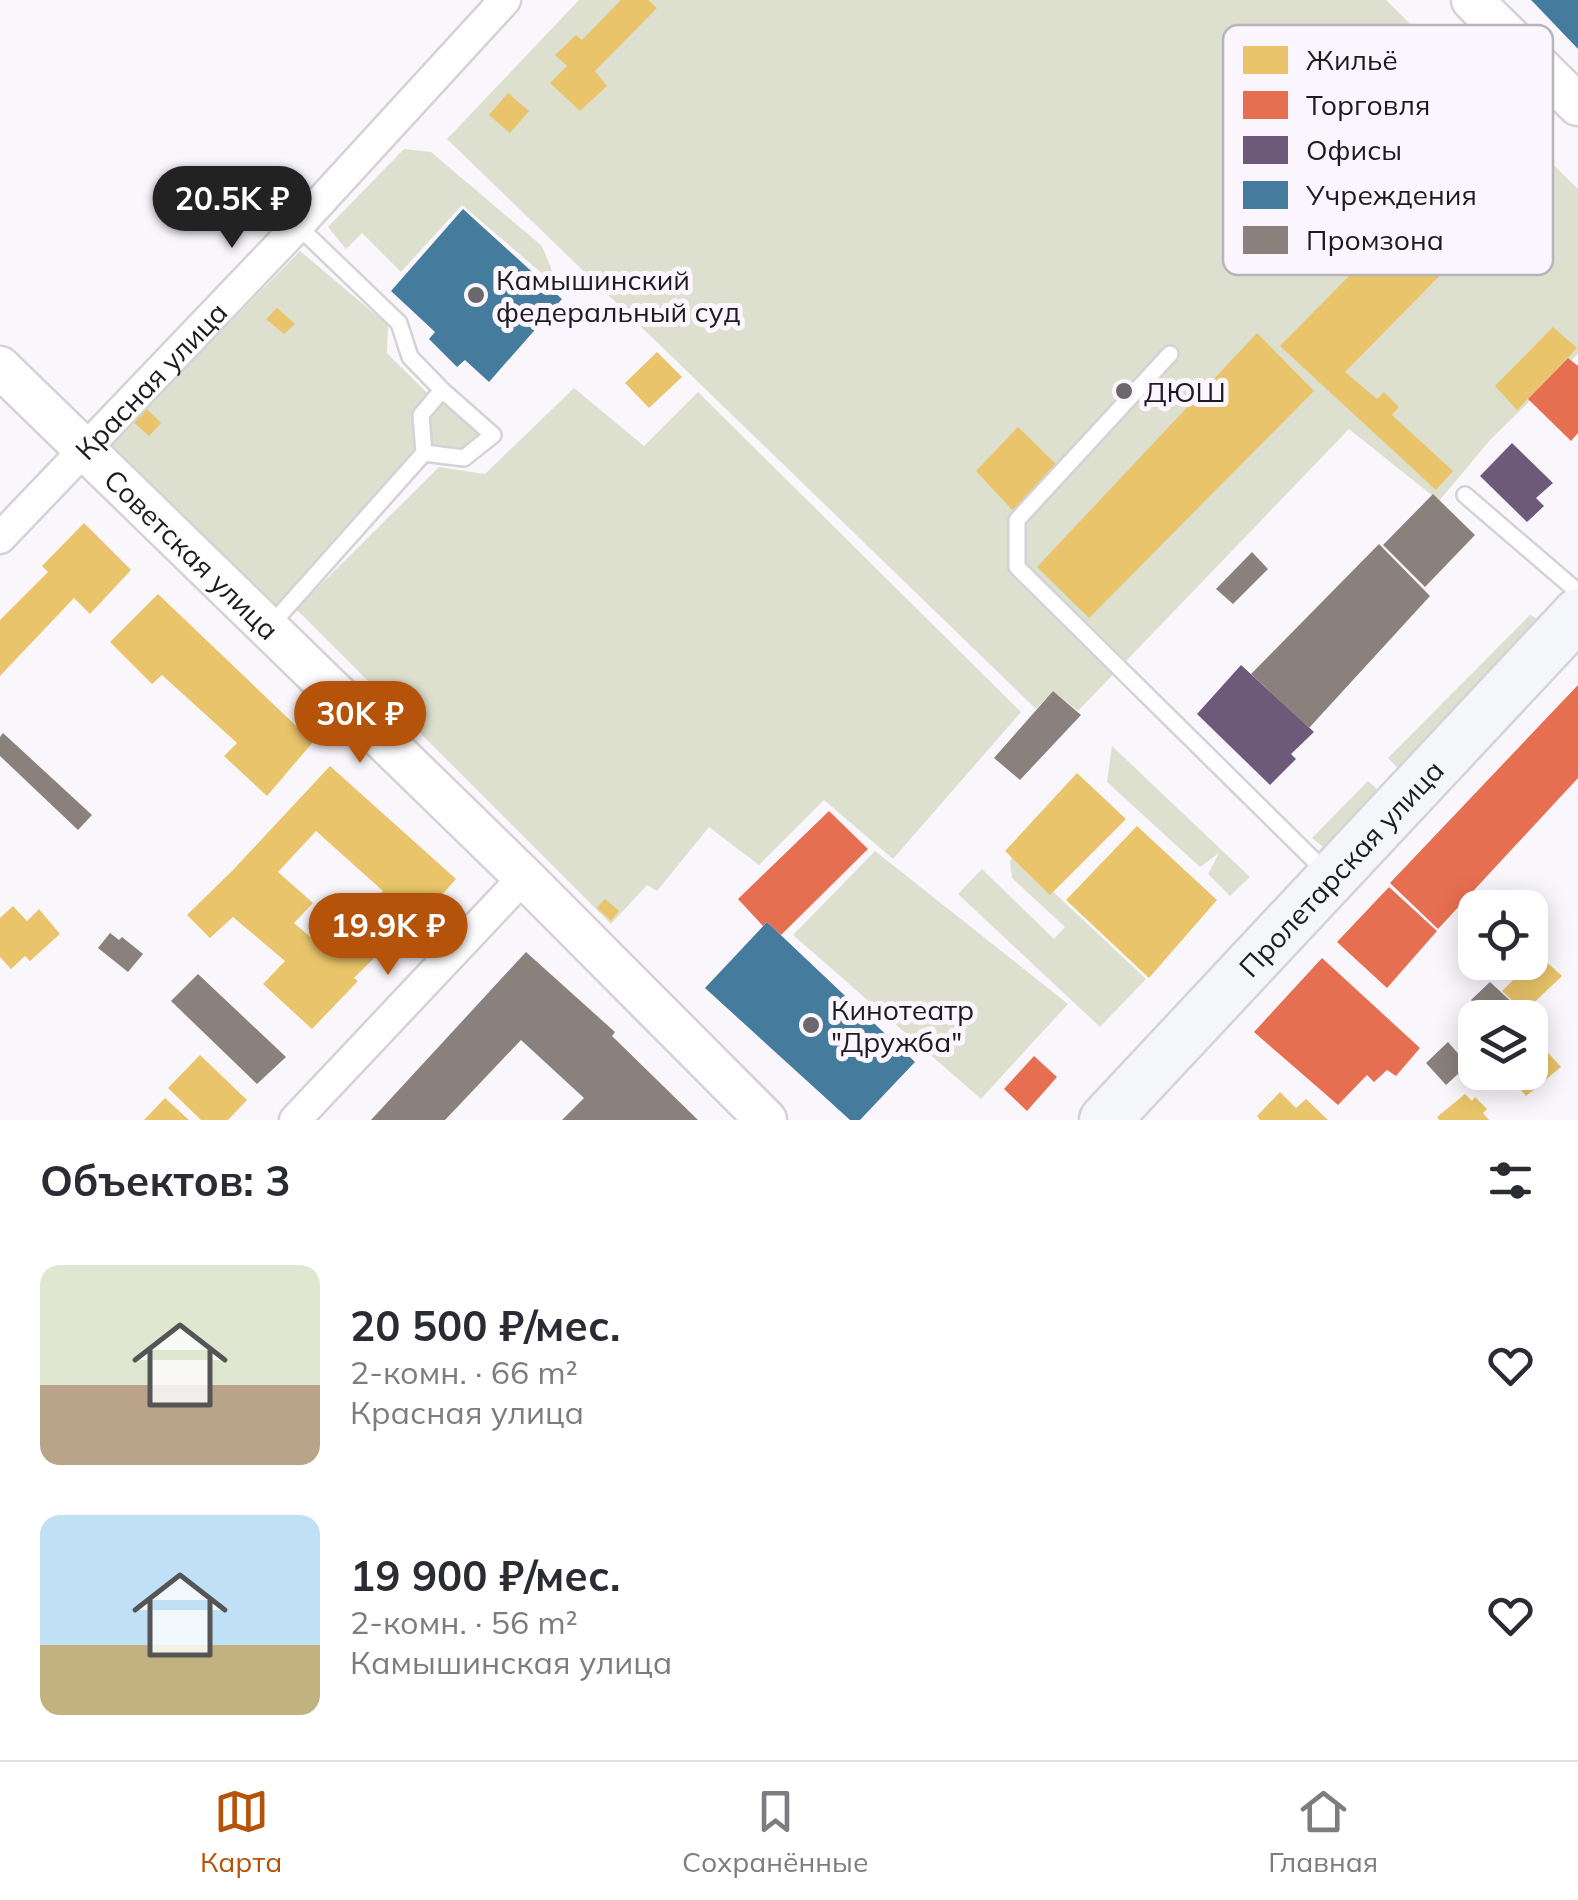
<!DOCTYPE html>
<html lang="ru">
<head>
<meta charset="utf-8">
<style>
	:root { --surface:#fff; --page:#f2f2f3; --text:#2b2b33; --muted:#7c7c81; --line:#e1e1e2; --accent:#b45309 }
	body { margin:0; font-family:Mulish,sans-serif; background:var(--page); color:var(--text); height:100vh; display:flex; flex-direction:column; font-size:38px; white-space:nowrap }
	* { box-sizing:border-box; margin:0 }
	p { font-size:32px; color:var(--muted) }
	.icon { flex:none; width:55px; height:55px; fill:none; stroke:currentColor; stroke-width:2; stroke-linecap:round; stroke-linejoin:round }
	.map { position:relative; height:1120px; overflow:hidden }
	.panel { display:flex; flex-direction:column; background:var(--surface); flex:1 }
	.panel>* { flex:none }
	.fabs { position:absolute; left:1458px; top:890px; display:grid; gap:20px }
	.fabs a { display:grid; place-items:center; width:90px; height:90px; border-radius:20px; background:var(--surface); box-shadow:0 5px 25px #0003; font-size:50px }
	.price { position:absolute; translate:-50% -85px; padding:0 22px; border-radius:35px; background:var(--accent); color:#fff; font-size:32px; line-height:65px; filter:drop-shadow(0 2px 5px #0008) }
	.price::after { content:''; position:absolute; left:50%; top:60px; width:30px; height:22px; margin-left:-15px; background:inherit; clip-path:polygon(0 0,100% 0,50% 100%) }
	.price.selected { background:#222; color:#fff }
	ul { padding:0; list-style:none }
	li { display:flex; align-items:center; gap:30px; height:250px; padding:0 40px }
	li span { display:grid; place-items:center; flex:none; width:280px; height:200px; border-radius:20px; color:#555 }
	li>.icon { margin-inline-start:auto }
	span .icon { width:120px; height:120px; fill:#fffc; stroke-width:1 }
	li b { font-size:42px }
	h2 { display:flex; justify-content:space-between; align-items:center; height:120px; padding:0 40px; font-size:42px }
	.dock { display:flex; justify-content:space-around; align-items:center; height:140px; border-top:2px solid var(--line); background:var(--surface); font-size:28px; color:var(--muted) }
	.dock a { display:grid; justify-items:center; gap:5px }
	.dock .selected { color:var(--accent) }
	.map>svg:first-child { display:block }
</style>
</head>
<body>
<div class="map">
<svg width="1578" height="1120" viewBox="0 0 1578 1120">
	<rect width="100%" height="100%" fill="#faf7fc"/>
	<path fill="#dde0cf" d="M 579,0 L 1386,0 L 1578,189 L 1578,354 L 1490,440 L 1439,501 L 1349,429 L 1078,711 L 1053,691 L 1036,709 L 447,139 Z
		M 404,149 L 431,152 L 542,246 L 559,288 L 462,205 L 401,272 L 362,233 L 346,249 L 328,227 Z
		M 300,251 L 388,325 L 387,353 L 427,393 L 414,413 L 420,450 L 276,614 L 108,446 Z
		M 574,388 L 644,446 L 698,392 L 1021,712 L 893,859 L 824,800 L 759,865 L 709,827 L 657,891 L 647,885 L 611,924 L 296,609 L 439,467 L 485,474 Z
		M 442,402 L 479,435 L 459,452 L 426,447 L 427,420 Z
		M 1530,615 L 1545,623 L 1401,771 L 1388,758 Z
		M 1112,746 L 1250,877 L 1230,896 L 1208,874 L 1219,853 L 1200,867 L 1107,782 Z
		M 1368,781 L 1375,787 L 1379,795 L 1327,850 L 1312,838 Z
		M 875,851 L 1068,1004 L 981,1099 L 793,935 Z
		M 1013,854 L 1146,979 L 1100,1027 L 958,894 L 982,869 L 1054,939 L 1065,927 L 1012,878 L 1010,862 Z"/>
	<path fill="#e9c46a" d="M 621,0 L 648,0 L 657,8 L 595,71 L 607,86 L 580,111 L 550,83 L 567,66 L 555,55 L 576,35 L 582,40 Z
		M 508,93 L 529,111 L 510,133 L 489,115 Z
		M 1418,206 L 1464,251 L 1345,372 L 1377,399 L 1384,392 L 1399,407 L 1392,415 L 1453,471 L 1436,490 L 1280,346 Z
		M 277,308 L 295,324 L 284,334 L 266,319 Z
		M 1553,327 L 1577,348 L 1517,410 L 1495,386 Z
		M 1257,333 L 1314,391 L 1089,618 L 1037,567 Z
		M 657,352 L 682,377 L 649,408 L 625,383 Z
		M 144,406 L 161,423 L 149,436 L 131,420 Z
		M 1018,427 L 1061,469 L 1017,515 L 976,471 Z
		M 84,523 L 131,570 L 90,614 L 74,598 L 0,676 L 0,620 L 48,572 L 42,566 Z
		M 158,594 L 313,742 L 267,796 L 224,756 L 237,743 L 162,675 L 152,684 L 110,642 Z
		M 330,766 L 456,879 L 404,937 L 370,905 L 383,891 L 316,831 L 278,872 L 313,903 L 294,923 L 314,940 L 346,909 L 385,947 L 354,978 L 358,981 L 312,1029 L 263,984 L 285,961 L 233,917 L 210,938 L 187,915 L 233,870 Z
		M 1077,773 L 1126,819 L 1050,895 L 1005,851 Z
		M 1137,826 L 1217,900 L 1149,978 L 1066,900 Z
		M 605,899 L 619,911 L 611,921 L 597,908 Z
		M 13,906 L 27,921 L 39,909 L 60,934 L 30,961 L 25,956 L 11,969 L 0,957 L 0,918 Z
		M 1539,955 L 1562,976 L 1524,1012 L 1502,991 Z
		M 1530,1033 L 1561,1067 L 1526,1096 L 1505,1072 L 1530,1072 Z
		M 200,1055 L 247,1100 L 228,1120 L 201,1120 L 168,1088 Z
		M 1280,1092 L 1296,1108 L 1306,1099 L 1328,1120 L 1260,1120 L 1257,1116 Z
		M 1465,1094 L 1472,1101 L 1475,1097 L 1487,1109 L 1483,1113 L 1489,1120 L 1439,1120 L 1437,1117 Z
		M 165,1098 L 189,1120 L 144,1120 Z"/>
	<path fill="#e76f51" d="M 1568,358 L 1578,366 L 1578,433 L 1571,441 L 1528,399 Z
		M 1578,685 L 1578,778 L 1438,929 L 1390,883 Z
		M 829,811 L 868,849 L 781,935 L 767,922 L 763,926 L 738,899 Z
		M 1389,887 L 1437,931 L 1387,988 L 1337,942 Z
		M 1322,958 L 1420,1048 L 1396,1076 L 1387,1070 L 1374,1082 L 1367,1075 L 1338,1105 L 1254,1032 Z
		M 1034,1056 L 1057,1077 L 1027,1111 L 1004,1089 Z"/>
	<path fill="#6d597a" d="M 1512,443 L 1553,483 L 1536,498 L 1544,506 L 1527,522 L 1480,476 Z
		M 1241,665 L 1314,732 L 1291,754 L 1296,759 L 1270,785 L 1197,714 Z"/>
	<path fill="#457b9d" d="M 1531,0 L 1578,0 L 1578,49 L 1535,4 Z
		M 463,209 L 562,299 L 489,382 L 465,360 L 457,367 L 429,339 L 435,332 L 391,291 Z
		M 767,922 L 915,1062 L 860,1120 L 850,1120 L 705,988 Z"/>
	<path fill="#8a817c" d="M 1433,494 L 1475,535 L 1425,587 L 1383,545 Z
		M 1379,544 L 1430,596 L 1309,728 L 1251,674 Z
		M 1252,552 L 1268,569 L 1233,604 L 1216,589 Z
		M 1053,691 L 1081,715 L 1020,780 L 994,758 Z
		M 3,733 L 92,815 L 78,830 L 0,756 L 0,737 Z
		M 110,933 L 119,940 L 122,937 L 143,954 L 128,972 L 98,948 Z
		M 526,952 L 615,1032 L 612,1036 L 698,1120 L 562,1120 L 584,1098 L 521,1040 L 445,1120 L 371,1120 Z
		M 198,974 L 286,1057 L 257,1084 L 171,1001 Z
		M 1490,982 L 1515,1005 L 1502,1018 L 1487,1018 L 1471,1000 Z
		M 1448,1042 L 1468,1065 L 1446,1085 L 1426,1063 Z"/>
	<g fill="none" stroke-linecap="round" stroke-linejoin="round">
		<g stroke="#d4d2d5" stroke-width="20">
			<path id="service" d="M 1170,354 L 1017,520 L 1017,567 L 1329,875
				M 424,453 L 464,458 L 493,435 L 442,390
				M 1465,495 L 1578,592
				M 269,627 L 424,453 L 421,415 L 442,390 L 410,357 L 399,323 L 298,226"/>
		</g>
		<g stroke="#d4d2d5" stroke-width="35">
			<g id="minor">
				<path id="s1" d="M 0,538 L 298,226 L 505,0"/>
				<path d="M 295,1120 L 524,877"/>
			</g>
		</g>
		<g stroke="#d4d2d5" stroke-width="45">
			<g id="tertiary">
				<path d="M 1472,0 L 1578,105"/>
				<path id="s2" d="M 0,367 L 524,877 L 766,1120"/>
			</g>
		</g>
		<g stroke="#d4d3d6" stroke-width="55">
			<g id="primary">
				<path id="s3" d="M 1105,1120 L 1578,614"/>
			</g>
		</g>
		<use href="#service" stroke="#fefeff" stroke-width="15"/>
		<use href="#minor" stroke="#fefeff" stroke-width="30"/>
		<use href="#tertiary" stroke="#fefeff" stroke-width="40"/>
		<use href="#primary" stroke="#f4f6f9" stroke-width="50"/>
	</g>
	<g fill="#6a686b" stroke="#fbf6fd" stroke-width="4">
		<circle cx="476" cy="295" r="10"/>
		<circle cx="1124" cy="391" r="10"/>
		<circle cx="811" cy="1025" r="10"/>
	</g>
	<g text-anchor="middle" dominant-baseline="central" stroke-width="10" stroke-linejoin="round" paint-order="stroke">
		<g font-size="28" fill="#1c1b1d" stroke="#fbf6fd" text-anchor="start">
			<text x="496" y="279">Камышинский<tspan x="496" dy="32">федеральный суд</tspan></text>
			<text x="1144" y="391">ДЮШ</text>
			<text x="831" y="1009">Кинотеатр<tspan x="831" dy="32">"Дружба"</tspan></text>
		</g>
		<g font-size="28" fill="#1c1b1d" stroke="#fbf6fd">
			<text stroke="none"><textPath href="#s1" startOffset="218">Красная улица</textPath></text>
			<text stroke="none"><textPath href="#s2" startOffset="268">Советская улица</textPath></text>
			<text stroke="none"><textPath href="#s3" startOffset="345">Пролетарская улица</textPath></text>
		</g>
	</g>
	<rect x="1223" y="25" width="330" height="250" rx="15" fill="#fbf6fd" stroke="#b8b4ba" stroke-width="2.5"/>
	<rect x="1243" y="46" width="45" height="28" fill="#e9c46a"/>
	<rect x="1243" y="91" width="45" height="28" fill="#e76f51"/>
	<rect x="1243" y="136" width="45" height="28" fill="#6d597a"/>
	<rect x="1243" y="181" width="45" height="28" fill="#457b9d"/>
	<rect x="1243" y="226" width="45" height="28" fill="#8a817c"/>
	<g font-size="28" fill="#1c1b1d">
		<text x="1306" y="70">Жильё</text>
		<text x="1306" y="115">Торговля</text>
		<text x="1306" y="160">Офисы</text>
		<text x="1306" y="205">Учреждения</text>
		<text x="1306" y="250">Промзона</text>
	</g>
</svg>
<div class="fabs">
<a><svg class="icon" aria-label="locate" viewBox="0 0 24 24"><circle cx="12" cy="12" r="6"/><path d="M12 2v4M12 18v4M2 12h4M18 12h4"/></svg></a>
<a><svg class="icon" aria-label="layers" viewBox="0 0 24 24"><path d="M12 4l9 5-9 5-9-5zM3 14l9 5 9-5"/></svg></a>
</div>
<b class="price selected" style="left:232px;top:251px">20.5K ₽</b>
<b class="price" style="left:360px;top:766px">30K ₽</b>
<b class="price" style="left:388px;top:978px">19.9K ₽</b>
</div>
<section class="panel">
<h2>Объектов: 3<svg class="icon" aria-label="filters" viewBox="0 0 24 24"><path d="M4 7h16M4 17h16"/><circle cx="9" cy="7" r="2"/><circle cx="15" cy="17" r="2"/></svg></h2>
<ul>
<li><span style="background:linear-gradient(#dfe7d0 60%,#b9a48a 0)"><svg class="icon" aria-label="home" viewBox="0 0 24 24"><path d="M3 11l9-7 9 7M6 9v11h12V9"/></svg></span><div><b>20 500 ₽/мес.</b><p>2-комн. · 66 m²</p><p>Красная улица</p></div><svg class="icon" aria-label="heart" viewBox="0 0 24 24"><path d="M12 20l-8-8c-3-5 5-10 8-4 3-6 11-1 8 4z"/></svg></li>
<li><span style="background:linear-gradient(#bfe0f5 65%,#c2b280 0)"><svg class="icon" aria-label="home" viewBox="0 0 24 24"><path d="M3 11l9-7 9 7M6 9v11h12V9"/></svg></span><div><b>19 900 ₽/мес.</b><p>2-комн. · 56 m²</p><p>Камышинская улица</p></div><svg class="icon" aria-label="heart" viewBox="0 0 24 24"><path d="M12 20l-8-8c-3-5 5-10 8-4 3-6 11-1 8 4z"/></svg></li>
</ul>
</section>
<nav class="dock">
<a class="selected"><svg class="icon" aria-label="map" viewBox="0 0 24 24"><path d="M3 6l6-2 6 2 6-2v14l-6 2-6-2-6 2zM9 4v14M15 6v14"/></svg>Карта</a>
<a><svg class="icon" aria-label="saved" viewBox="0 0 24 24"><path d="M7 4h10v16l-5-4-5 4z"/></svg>Сохранённые</a>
<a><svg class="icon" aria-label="home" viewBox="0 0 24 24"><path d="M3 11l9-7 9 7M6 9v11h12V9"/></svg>Главная</a>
</nav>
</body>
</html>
